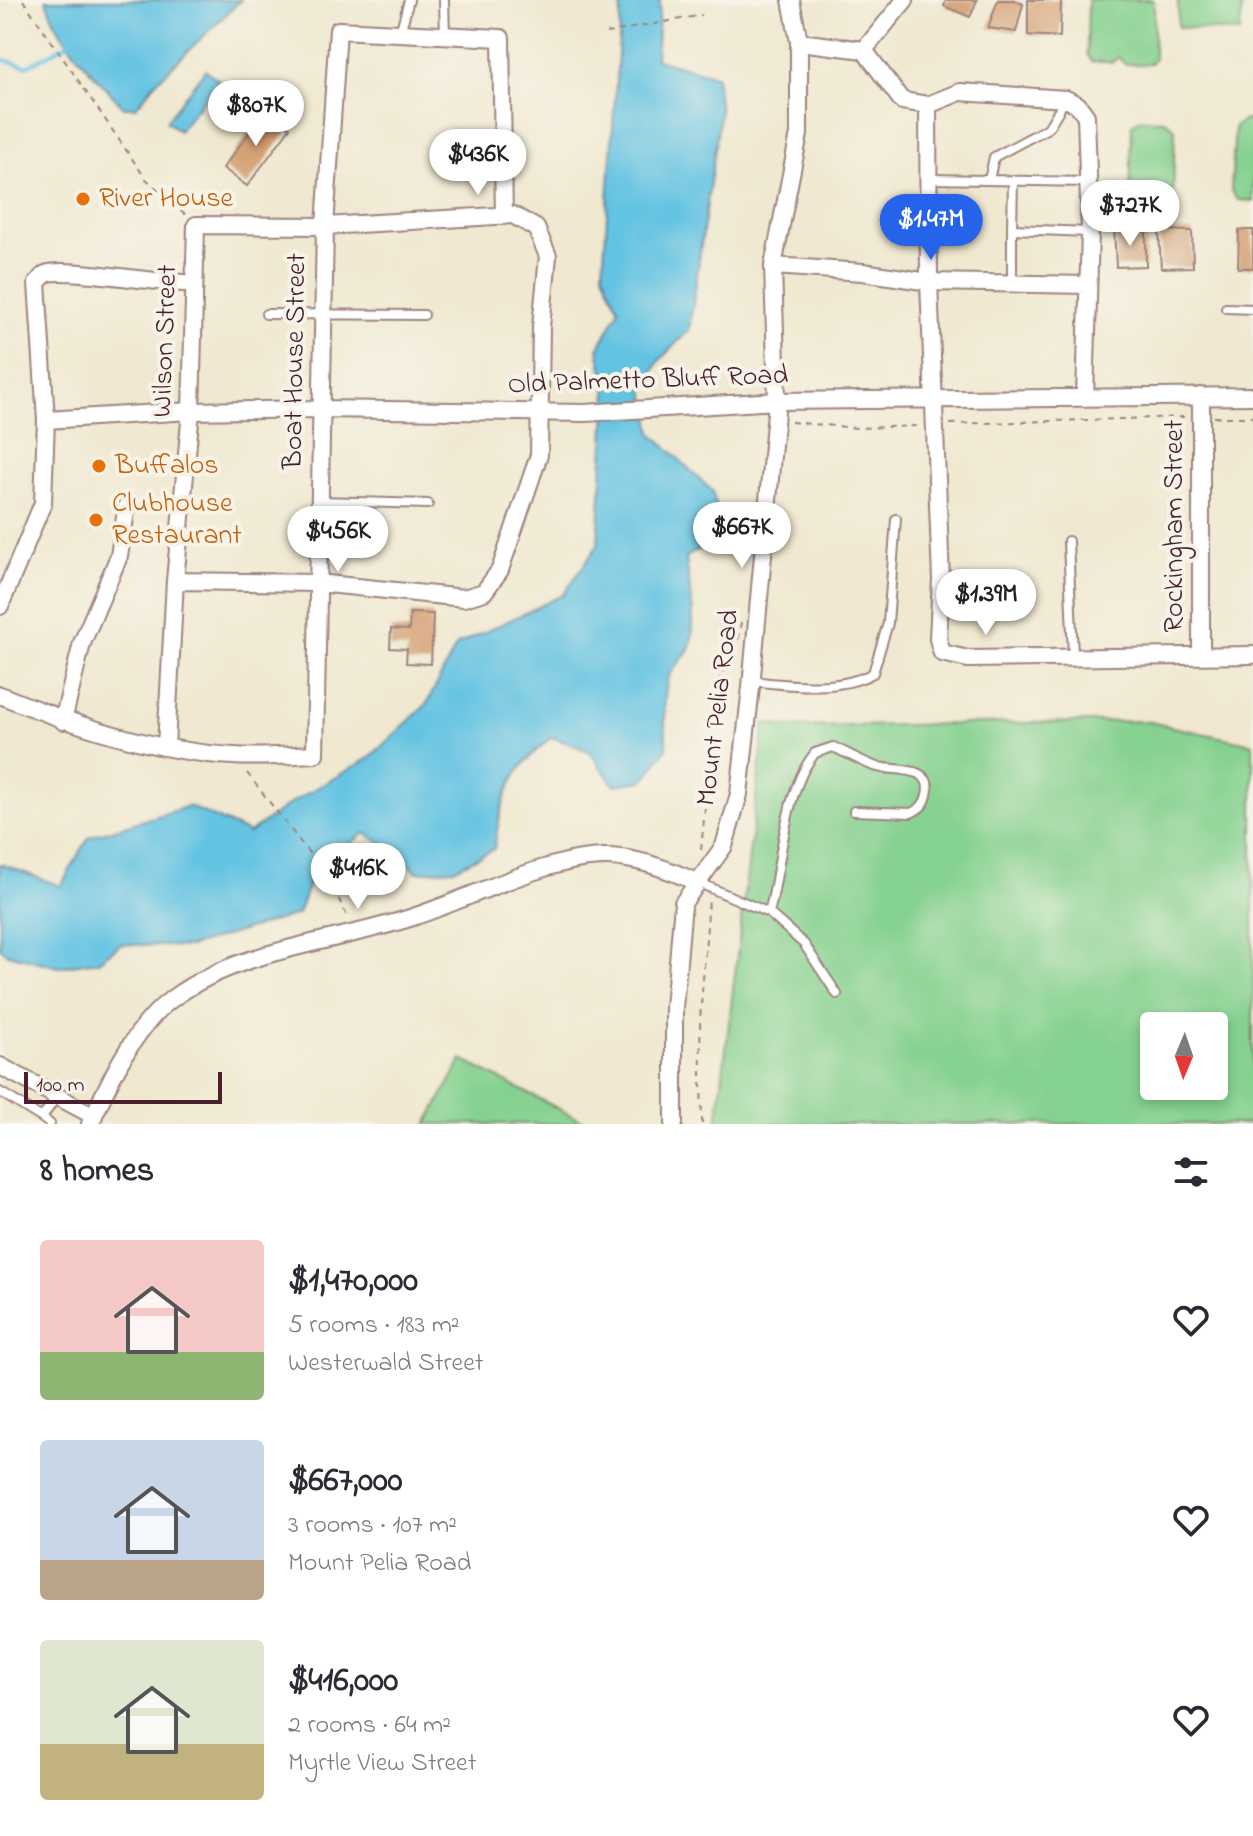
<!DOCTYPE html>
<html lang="en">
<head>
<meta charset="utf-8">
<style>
	:root { --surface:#fff; --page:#f2f2f3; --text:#2b2b33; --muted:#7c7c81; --accent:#2563eb }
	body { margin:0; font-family:"Indie Flower",sans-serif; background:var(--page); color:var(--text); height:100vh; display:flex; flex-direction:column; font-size:30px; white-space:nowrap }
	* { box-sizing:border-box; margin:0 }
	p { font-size:26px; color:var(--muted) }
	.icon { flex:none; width:44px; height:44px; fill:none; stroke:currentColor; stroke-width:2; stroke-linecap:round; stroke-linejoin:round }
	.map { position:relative; height:1124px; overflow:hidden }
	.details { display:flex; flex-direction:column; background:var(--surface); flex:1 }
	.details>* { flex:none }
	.needle { width:52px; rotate:182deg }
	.fabs { position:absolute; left:1140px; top:1012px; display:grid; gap:16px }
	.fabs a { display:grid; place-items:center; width:88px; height:88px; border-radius:8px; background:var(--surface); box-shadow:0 4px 12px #0003; font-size:40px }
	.scale { position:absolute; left:24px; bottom:20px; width:198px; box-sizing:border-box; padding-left:8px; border:4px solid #4a1f2b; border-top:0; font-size:22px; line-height:28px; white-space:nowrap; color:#4a1f2b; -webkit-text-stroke:6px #f7f3e8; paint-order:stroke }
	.price { position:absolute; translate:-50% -68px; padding:0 18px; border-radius:28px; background:#fff; color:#222; font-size:26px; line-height:52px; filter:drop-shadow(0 2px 4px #0008) }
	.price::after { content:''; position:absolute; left:50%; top:48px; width:24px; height:18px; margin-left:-12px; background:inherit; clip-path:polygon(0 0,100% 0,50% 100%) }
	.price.selected { background:var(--accent); color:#fff }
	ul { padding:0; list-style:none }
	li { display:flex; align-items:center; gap:24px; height:200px; padding:0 40px }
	li span { display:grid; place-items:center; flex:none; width:224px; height:160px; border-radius:8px; color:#555 }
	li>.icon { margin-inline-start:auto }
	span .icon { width:96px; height:96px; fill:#fffc; stroke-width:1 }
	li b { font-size:34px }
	h2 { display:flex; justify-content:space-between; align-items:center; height:96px; padding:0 40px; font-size:34px }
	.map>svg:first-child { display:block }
</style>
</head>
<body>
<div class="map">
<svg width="1253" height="1124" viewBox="0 0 1253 1124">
	<rect width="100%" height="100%" fill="#f7f3e8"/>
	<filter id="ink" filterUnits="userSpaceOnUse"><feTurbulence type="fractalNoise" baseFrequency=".0125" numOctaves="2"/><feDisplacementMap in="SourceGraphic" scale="16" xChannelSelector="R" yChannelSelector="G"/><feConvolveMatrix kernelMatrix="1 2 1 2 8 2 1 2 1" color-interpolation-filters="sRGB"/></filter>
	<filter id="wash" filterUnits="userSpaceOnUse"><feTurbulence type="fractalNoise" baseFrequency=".006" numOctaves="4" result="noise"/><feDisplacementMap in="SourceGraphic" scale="32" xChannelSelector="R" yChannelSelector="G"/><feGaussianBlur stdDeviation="1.8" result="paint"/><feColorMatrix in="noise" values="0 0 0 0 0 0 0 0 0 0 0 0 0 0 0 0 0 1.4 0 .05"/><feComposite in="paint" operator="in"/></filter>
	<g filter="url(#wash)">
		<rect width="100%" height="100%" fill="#f0e8d0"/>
		<path fill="#85d18f" stroke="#68785d" stroke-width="2" fill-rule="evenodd" d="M 1088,0 L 1154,0 L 1154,59 L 1149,64 L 1125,64 L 1118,57 L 1112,62 L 1092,62 L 1087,54 Z
			M 1178,0 L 1242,0 L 1240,32 L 1178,27 Z
			M 1141,119 L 1165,120 L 1175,129 L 1173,197 L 1164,206 L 1138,204 L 1130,196 L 1132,124 Z
			M 1245,120 L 1253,121 L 1253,201 L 1238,200 L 1231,191 L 1235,126 Z
			M 1145,721 L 1253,744 L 1253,1124 L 717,1124 L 765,723 L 787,727 ZM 1154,1026 L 1214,1026 L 1214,1086 L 1154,1086 Z
			M 462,1060 L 589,1124 L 427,1124 Z"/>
		<path fill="#63c3e2" stroke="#567186" stroke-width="2" d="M 46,0 L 241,0 L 157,81 L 136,107 L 123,107 C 96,76 58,41 46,0 Z
			M 619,0 L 660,0 L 656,59 L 716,76 L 720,113 L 689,330 L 659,361 L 644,389 L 652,433 L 713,492 L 719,527 L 705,546 L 686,557 C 688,586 697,616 691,643 C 688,657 672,666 668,679 C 662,700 665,727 667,748 L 643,781 L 614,785 L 589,751 L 552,737 C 509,771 502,797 494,849 L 454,869 L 417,872 L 397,852 L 364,833 L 313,873 L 298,914 L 189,947 L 121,944 L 98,961 L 59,967 L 8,954 L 0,948 L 0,864 L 61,886 L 89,837 L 189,806 L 249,833 L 294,801 L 369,758 L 426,705 L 457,645 L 563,595 L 598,545 L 607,392 L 598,349 L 619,310 L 603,273 L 621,10 Z
			M 205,70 L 219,80 L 179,131 L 166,121 Z"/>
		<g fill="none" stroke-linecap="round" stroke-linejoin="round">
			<path stroke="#63c3e2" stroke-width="4" d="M 0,59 L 27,66 L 70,43"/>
		</g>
		<g id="blocks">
			<path fill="#d49f72" d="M 946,0 L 977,0 L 970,17 L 944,6 Z
				M 998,0 L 1014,0 L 1023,4 L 1016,32 L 988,28 Z
				M 1028,0 L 1061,0 L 1060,37 L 1028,35 Z
				M 266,110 L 290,128 L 247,186 L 223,168 Z
				M 1114,228 L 1146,231 L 1146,266 L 1116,267 Z
				M 1159,230 L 1192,231 L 1193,267 L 1161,268 Z
				M 1239,230 L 1253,230 L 1253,268 L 1238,268 Z
				M 410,613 L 433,614 L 431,664 L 406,663 L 407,649 L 390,648 L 391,629 L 409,630 Z"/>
		</g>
	</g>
	<g filter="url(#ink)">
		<use href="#blocks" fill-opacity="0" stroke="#9d847e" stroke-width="2"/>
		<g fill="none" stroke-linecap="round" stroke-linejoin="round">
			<g stroke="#9d847e" stroke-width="12">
				<path id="lane" d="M 444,0 L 445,35
					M 400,33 L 409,0
					M 931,179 L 1087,182
					M 989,180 L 994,157 L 1048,128 L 1065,100
					M 1013,180 L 1012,229 L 1089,232
					M 1012,284 L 1012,229
					M 1226,308 L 1253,309
					M 266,314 L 424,315
					M 320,501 L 428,504
					M 1068,541 L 1073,656
					M 752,681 C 789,685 839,692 873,673 L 888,623 L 896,519
					M 697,882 L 769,913 L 804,944 L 837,994
					M 769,913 C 782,865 783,792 815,753 L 833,747 C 847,753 860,761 874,766 C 890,772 935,763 927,795 C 925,805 919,809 911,813 L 854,811
					M 0,1092 L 42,1118
					M 50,1124 L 42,1118 L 56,1097"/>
			</g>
			<g stroke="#9d847e" stroke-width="20">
				<path id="street" d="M 799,42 L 864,50 L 902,101 L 928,105 L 929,282 L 941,579 L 938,639 L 942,653 L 968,659 L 1253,655
					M 864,50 L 905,0
					M 928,105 L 960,92 L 1066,99 L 1078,105 L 1086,116 L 1090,232 L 1085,398
					M 773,266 L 863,272 L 929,282 L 1088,285
					M 1201,396 L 1201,655
					M 46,420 L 191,411 L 321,409 L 584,413 L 777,401 L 1253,396
					M 0,606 L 43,503 L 46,420 L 37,283 C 40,280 42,276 46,274 C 63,266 163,285 192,283
					M 0,695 C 73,725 155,752 234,756 C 261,758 288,755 315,754 L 325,226 L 338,30 L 501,38 L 504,216
					M 63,721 L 82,643 L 119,556 L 127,505
					M 166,746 L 175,581 L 191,411 L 196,225 L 325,226 L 513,215 L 536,228 L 548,256 L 541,327 L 539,455 L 500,570 L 484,592 L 464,598 L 318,583 L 175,581
					M 0,1066 L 94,1116
					M 90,1124 C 109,1082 134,1026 173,998 C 241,948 335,943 413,917 C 469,899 552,855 609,857 C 639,858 670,870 696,882
					M 674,1124 L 674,1008 L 683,903 L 724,846 L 739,794 L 751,687 L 777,401 L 773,266 L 799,134 L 799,42 L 791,0"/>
			</g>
			<path stroke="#9d847e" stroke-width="2" stroke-dasharray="6 6" stroke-linecap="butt" d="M 23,0 L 146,179 L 186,215
				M 606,33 L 702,15
				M 1214,417 L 1253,417
				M 791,422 L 857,428 L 920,426
				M 950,424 L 1188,417
				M 247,773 L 329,879 L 348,918
				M 701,850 L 717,684 L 738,641 L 741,622
				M 702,1124 L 700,1020 L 709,899"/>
			<use href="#lane" stroke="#fff" stroke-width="8"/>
			<use href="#street" stroke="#fff" stroke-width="16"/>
		</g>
	</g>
	<g fill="#e8710a" stroke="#f7f3e8" stroke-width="3">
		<circle cx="83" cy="199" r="8"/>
		<circle cx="99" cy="466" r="8"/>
		<circle cx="96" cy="520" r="8"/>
	</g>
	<g text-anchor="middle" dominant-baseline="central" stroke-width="8" stroke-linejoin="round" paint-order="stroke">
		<g font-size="28" fill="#c56008" stroke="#f7f3e8" text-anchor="start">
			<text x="99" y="199">River House</text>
			<text x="115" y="466">Buffalos</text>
			<text x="112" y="504">Clubhouse<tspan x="112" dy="32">Restaurant</tspan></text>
		</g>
		<g font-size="28" fill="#4a1f2b" stroke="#f7f3e8">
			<text transform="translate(166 341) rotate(-88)">Wilson Street</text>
			<text transform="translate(296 361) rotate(-89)">Boat House Street</text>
			<text transform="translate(648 381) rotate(-2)">Old Palmetto Bluff Road</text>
			<text transform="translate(1175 526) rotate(-90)">Rockingham Street</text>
			<text transform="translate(719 708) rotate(-83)">Mount Pelia Road</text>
		</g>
	</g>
</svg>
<div class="fabs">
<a><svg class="needle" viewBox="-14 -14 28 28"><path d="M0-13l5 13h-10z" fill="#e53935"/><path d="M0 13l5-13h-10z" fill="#7c7c81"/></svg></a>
</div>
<div class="scale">100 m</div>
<b class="price" style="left:256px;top:148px">$807K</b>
<b class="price" style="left:478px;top:197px">$436K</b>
<b class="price" style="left:1130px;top:248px">$727K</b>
<b class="price selected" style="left:931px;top:262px">$1.47M</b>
<b class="price" style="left:742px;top:570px">$667K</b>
<b class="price" style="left:338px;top:574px">$456K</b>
<b class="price" style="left:986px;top:637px">$1.39M</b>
<b class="price" style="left:358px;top:911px">$416K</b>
</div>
<section class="details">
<h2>8 homes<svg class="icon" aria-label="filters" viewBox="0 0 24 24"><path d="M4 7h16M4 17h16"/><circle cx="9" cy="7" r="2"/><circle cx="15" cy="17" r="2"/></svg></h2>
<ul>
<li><span style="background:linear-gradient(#f6c9c9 70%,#8fb573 0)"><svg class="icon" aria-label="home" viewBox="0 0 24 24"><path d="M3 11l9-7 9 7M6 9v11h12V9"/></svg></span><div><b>$1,470,000</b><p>5 rooms · 183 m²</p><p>Westerwald Street</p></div><svg class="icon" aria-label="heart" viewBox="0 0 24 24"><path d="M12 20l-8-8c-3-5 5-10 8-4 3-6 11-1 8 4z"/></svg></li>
<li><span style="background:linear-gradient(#c9d6e8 75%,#b9a48a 0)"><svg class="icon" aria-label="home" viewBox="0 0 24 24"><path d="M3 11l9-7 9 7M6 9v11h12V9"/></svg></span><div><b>$667,000</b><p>3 rooms · 107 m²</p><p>Mount Pelia Road</p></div><svg class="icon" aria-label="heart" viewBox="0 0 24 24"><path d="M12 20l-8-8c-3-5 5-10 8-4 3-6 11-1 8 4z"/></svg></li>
<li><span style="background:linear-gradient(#dfe7d0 65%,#c2b280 0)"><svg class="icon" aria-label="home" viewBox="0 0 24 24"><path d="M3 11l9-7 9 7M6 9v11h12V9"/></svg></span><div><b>$416,000</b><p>2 rooms · 64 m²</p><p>Myrtle View Street</p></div><svg class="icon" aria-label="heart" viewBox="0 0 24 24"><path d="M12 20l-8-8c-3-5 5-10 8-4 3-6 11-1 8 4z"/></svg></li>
</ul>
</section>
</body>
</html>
